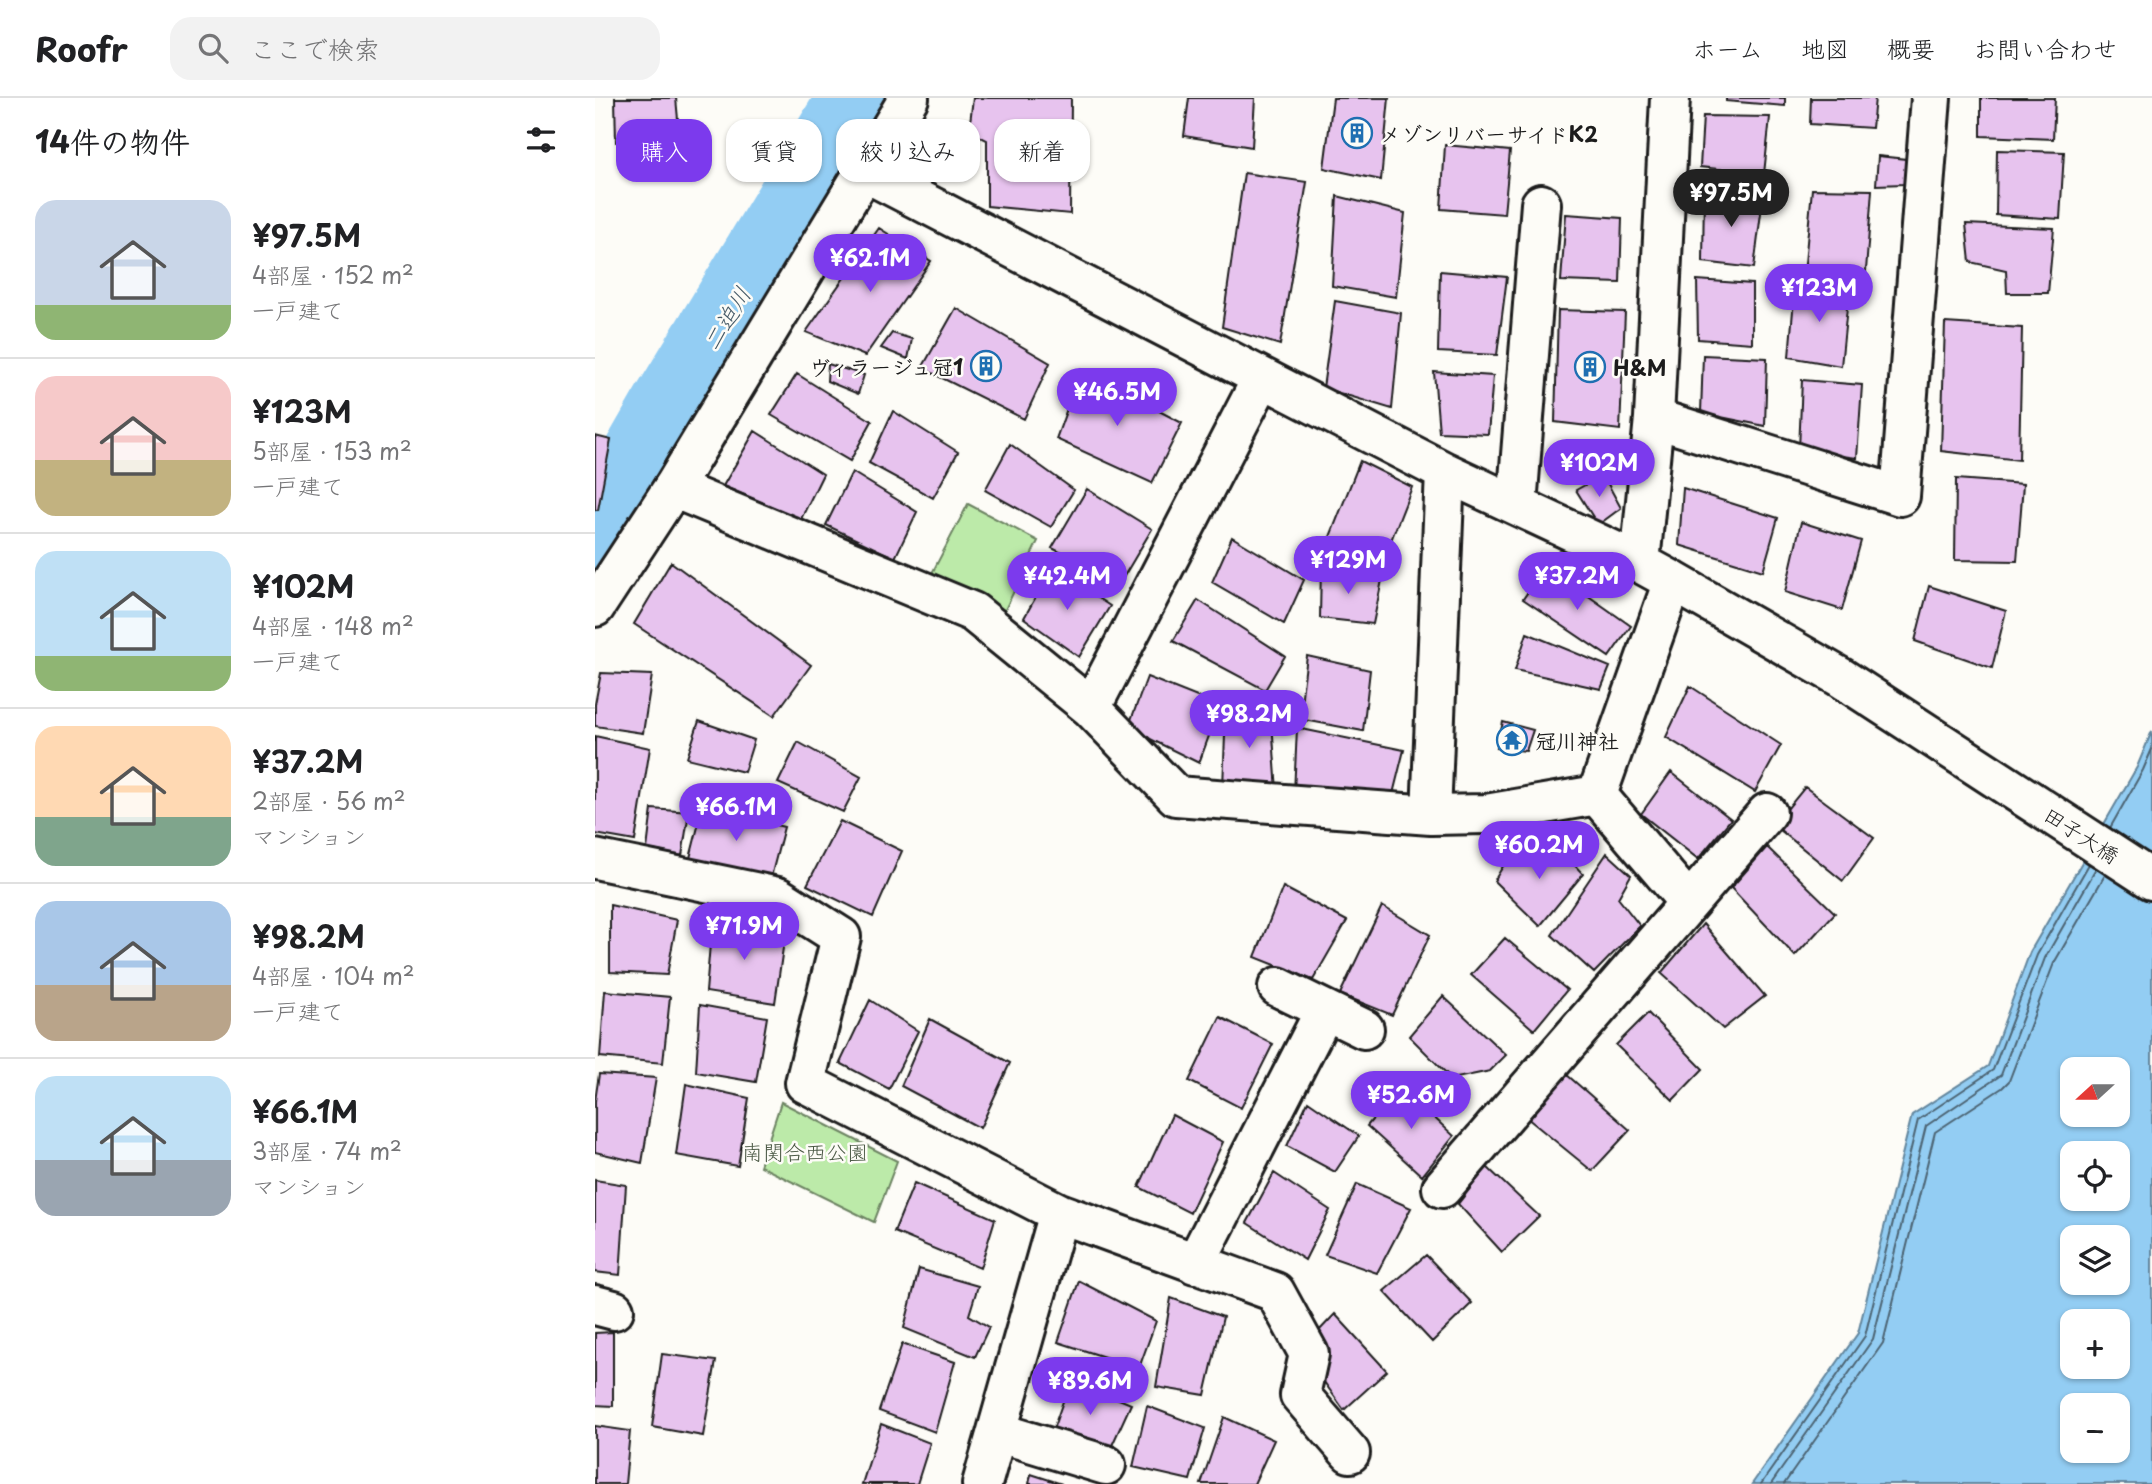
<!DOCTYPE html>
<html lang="ja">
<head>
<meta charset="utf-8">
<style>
	:root { --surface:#fff; --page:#f2f2f2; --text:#202124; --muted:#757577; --line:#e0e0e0; --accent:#7c3aed }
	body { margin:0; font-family:"Playpen Sans","Klee One",sans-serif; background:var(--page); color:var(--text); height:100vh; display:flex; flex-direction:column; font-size:26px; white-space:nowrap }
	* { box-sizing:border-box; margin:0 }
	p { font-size:23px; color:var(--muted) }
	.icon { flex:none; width:38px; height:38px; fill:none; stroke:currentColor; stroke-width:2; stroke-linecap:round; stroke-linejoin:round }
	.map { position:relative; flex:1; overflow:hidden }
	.drawer { display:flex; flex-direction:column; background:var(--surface); width:595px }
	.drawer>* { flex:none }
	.banner { position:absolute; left:21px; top:21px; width:665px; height:63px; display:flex; gap:14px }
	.needle { width:46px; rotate:249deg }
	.controls { position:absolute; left:1465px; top:959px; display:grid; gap:14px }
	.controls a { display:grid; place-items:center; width:70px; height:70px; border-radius:14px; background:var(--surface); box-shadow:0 2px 5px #0004; font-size:35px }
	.price { position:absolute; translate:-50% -60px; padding:0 16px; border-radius:24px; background:var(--accent); color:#fff; font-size:23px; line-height:46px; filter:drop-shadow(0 2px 4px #0008) }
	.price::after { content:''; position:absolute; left:50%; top:42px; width:21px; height:16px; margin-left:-10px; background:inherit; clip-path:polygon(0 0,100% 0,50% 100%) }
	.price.selected { background:#222; color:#fff }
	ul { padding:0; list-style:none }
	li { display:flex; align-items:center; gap:21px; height:175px; padding:0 35px }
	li+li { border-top:2px solid var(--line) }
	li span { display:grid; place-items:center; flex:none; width:196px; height:140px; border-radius:21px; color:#555 }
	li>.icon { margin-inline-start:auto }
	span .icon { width:84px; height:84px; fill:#fffc; stroke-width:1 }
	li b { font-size:30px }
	h2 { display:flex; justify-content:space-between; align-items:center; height:84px; padding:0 35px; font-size:30px }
	.pill { padding:0 24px; border-radius:21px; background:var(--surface); box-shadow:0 2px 5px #0004; font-size:24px; line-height:63px }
	.pill.selected { background:var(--accent); color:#fff }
	header { display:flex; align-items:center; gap:42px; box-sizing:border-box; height:98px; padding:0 35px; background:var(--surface); border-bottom:2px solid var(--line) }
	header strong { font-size:33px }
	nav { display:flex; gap:38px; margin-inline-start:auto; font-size:24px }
	.search { width:490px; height:63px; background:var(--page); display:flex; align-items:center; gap:18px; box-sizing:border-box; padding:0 24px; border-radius:21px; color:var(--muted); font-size:26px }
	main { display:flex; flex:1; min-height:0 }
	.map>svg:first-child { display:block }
</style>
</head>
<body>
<header>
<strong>Roofr</strong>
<div class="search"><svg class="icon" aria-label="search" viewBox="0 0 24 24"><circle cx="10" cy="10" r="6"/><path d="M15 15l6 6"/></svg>ここで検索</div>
<nav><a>ホーム</a><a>地図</a><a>概要</a><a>お問い合わせ</a></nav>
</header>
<main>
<section class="drawer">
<h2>14件の物件<svg class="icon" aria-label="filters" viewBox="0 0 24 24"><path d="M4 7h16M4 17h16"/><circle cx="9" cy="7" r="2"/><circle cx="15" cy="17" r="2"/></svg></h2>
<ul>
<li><span style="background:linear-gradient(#c9d6e8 75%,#8fb573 0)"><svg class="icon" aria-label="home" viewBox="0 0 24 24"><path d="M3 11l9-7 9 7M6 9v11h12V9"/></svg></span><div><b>¥97.5M</b><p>4部屋 · 152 m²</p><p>一戸建て</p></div></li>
<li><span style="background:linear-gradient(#f6c9c9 60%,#c2b280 0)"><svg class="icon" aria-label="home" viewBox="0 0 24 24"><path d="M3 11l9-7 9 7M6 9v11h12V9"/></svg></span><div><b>¥123M</b><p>5部屋 · 153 m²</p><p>一戸建て</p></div></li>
<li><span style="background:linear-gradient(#bfe0f5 75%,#8fb573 0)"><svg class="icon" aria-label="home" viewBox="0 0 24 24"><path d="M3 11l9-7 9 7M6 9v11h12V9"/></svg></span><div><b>¥102M</b><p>4部屋 · 148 m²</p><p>一戸建て</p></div></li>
<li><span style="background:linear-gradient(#ffd9b3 65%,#7fa58c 0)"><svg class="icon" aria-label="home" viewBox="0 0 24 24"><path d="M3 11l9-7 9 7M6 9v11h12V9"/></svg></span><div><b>¥37.2M</b><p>2部屋 · 56 m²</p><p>マンション</p></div></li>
<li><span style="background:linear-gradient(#a9c7e8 60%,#b9a48a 0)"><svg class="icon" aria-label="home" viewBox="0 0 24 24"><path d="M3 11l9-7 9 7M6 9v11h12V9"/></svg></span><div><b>¥98.2M</b><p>4部屋 · 104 m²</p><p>一戸建て</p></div></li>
<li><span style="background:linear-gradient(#bfe0f5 60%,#9aa5b1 0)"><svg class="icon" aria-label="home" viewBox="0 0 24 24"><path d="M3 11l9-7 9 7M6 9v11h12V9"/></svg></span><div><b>¥66.1M</b><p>3部屋 · 74 m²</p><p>マンション</p></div></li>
</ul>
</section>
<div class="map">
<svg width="1557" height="1386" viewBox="0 0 1557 1386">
	<rect width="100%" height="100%" fill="#fdfcf7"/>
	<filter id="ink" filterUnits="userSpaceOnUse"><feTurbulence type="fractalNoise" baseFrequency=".0143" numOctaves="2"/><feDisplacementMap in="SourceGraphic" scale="14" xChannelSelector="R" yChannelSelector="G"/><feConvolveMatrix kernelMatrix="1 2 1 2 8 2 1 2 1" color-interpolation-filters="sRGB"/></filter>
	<g filter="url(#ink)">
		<path fill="#bceaa9" stroke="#6c8362" stroke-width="2" d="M 373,406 L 443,443 L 408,516 L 336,477 Z
			M 186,1004 L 302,1063 L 279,1124 L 165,1068 Z"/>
		<path fill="#93cdf3" stroke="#63869d" stroke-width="2" fill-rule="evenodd" d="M 1557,633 L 1557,1386 L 1157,1386 L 1263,1235 L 1317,1017 L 1393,968 L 1435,854 L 1542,669 ZM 1477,971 L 1522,971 L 1522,1017 L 1477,1017 ZM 1477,1055 L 1522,1055 L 1522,1101 L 1477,1101 ZM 1477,1139 L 1522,1139 L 1522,1185 L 1477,1185 ZM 1477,1223 L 1522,1223 L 1522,1269 L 1477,1269 ZM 1477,1307 L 1522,1307 L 1522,1353 L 1477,1353 Z"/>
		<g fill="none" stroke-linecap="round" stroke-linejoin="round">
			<path stroke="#4c6372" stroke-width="2" d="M 1515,730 L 1548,672 L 1557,651
				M 1166,1386 L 1270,1238 L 1323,1022 L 1398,972 L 1442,857 L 1494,766
				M 1176,1386 L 1278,1241 L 1331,1028 L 1406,977 L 1450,860 L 1501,771
				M 1189,1386 L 1288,1245 L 1340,1034 L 1407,990 L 1414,983 L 1459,865 L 1510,777"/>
			<path stroke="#93cdf3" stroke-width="79" d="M 0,440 L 72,315 L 263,0"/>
		</g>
		<path fill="#e7c3ee" stroke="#1c1c1c" stroke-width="2" d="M 20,0 L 81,0 L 85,43 L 21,44 Z
			M 378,0 L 476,0 L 475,116 L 392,108 L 392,42 L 374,33 Z
			M 594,0 L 660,0 L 657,49 L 589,38 Z
			M 738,0 L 794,0 L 786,82 L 729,70 Z
			M 1131,0 L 1190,0 L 1190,8 L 1131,3 Z
			M 1216,0 L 1280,0 L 1277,30 L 1215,26 Z
			M 1386,0 L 1460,0 L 1458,41 L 1386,38 Z
			M 1108,18 L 1175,19 L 1169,76 L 1105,69 Z
			M 850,47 L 915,53 L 909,116 L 846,111 Z
			M 1402,52 L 1469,54 L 1465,121 L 1401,117 Z
			M 1283,58 L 1311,61 L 1309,86 L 1281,87 Z
			M 649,75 L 712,84 L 685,247 L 627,229 Z
			M 1217,91 L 1277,92 L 1270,186 L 1209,176 Z
			M 1109,93 L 1168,99 L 1159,170 L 1108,164 Z
			M 742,98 L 810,115 L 801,199 L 737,188 Z
			M 971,116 L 1027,120 L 1025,185 L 966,183 Z
			M 1371,126 L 1459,130 L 1453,195 L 1412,195 L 1411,172 L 1375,164 Z
			M 284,130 L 336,163 L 270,258 L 211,234 Z
			M 845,173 L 912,179 L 902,257 L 843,254 Z
			M 1102,182 L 1157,186 L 1157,245 L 1103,241 Z
			M 1200,189 L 1254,190 L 1246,268 L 1194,259 Z
			M 740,203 L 806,215 L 797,311 L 728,290 Z
			M 361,210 L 455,265 L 429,321 L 327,270 Z
			M 963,212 L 1030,214 L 1025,332 L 960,324 Z
			M 1350,225 L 1427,230 L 1424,362 L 1346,353 Z
			M 297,235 L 317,241 L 313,261 L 286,250 Z
			M 1108,257 L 1172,260 L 1170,328 L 1106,315 Z
			M 233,266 L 269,277 L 263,296 L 232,283 Z
			M 486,272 L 587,325 L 557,385 L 461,341 Z
			M 839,274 L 898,278 L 893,336 L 844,334 Z
			M 202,276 L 277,323 L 255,363 L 176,317 Z
			M 1207,282 L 1267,287 L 1262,360 L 1204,352 Z
			M 298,313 L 363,354 L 338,400 L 274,365 Z
			M 160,333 L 228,376 L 206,421 L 128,388 Z
			M 0,338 L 16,342 L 3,412 L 0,412 Z
			M 415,346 L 479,392 L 456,429 L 390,392 Z
			M 765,363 L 817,389 L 784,473 L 729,454 Z
			M 257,374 L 322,414 L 300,460 L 231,427 Z
			M 1008,377 L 1026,410 L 1003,427 L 981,392 Z
			M 1361,381 L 1428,386 L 1422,463 L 1360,462 Z
			M 1088,390 L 1183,420 L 1168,473 L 1084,447 Z
			M 492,391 L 557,431 L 525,485 L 457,450 Z
			M 1206,424 L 1266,443 L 1247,512 L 1190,494 Z
			M 637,439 L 709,482 L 689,526 L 617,484 Z
			M 76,464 L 216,567 L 179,618 L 39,526 Z
			M 726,467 L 787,482 L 778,526 L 725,520 Z
			M 951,468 L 1036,528 L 1014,559 L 928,501 Z
			M 457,470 L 515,508 L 484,559 L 429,520 Z
			M 1334,488 L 1411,513 L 1397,570 L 1320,543 Z
			M 603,502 L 690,558 L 670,592 L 578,543 Z
			M 932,535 L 1015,569 L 1006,591 L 920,572 Z
			M 712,558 L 775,572 L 768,633 L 704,621 Z
			M 6,575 L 57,577 L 48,635 L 0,628 L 0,606 Z
			M 552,579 L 625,608 L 604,665 L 533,630 Z
			M 1095,588 L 1186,647 L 1160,694 L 1071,639 Z
			M 631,610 L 676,610 L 682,693 L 628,690 Z
			M 104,623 L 159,642 L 149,674 L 92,660 Z
			M 908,624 L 938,632 L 931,653 L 902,650 Z
			M 702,630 L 809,652 L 796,704 L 699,695 Z
			M 0,638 L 55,650 L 40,743 L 0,736 Z
			M 203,644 L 266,679 L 248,714 L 183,685 Z
			M 1076,674 L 1136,721 L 1103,761 L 1046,716 Z
			M 1210,689 L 1279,740 L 1248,783 L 1179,727 Z
			M 108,709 L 189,729 L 176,779 L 94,764 Z
			M 57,711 L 94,714 L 87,758 L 52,751 Z
			M 245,723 L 307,753 L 278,819 L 212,787 Z
			M 958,744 L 988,776 L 945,828 L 899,783 L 919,750 L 936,767 Z
			M 1172,749 L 1240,815 L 1200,858 L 1136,790 Z
			M 1012,755 L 1036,777 L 1023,800 L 1045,828 L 999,875 L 957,837 Z
			M 688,789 L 752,823 L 718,882 L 660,859 Z
			M 15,807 L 82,822 L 72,877 L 15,874 Z
			M 787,808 L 835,837 L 797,917 L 745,896 Z
			M 117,822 L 190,836 L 180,905 L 111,894 Z
			M 1108,826 L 1170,898 L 1128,931 L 1066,875 Z
			M 910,840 L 972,892 L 939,932 L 876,877 Z
			M 10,893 L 75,899 L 68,965 L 5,959 Z
			M 848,898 L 911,957 L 895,973 L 857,981 L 814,938 Z
			M 275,902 L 323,933 L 294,991 L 245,965 Z
			M 105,907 L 172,919 L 161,984 L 101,974 Z
			M 1053,915 L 1108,971 L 1078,1002 L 1021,947 Z
			M 625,919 L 678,946 L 646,1010 L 594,983 Z
			M 335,921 L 415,965 L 385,1030 L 306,988 Z
			M 4,976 L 61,980 L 47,1065 L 0,1054 L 0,1003 Z
			M 971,976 L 1035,1032 L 997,1073 L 932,1020 Z
			M 91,986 L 154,1000 L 143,1068 L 81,1057 Z
			M 805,988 L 859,1038 L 827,1078 L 772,1028 Z
			M 713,1003 L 764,1038 L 740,1074 L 692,1048 Z
			M 577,1017 L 628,1044 L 595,1115 L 544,1089 Z
			M 892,1069 L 944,1118 L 907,1154 L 863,1106 Z
			M 679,1075 L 735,1112 L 710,1162 L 652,1125 Z
			M 0,1082 L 31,1087 L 25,1177 L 0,1174 Z
			M 319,1085 L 400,1121 L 385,1170 L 299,1134 Z
			M 762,1086 L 816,1110 L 782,1175 L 730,1157 Z
			M 831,1157 L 877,1205 L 837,1244 L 789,1193 Z
			M 324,1171 L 383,1188 L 374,1217 L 394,1229 L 380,1259 L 309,1230 Z
			M 484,1183 L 561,1223 L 544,1270 L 463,1244 Z
			M 576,1200 L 628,1219 L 610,1297 L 561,1289 Z
			M 740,1216 L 792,1273 L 749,1312 L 722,1274 L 722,1235 Z
			M 18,1234 L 18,1308 L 0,1307 L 0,1235 Z
			M 307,1246 L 360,1264 L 340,1334 L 284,1313 Z
			M 67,1256 L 121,1263 L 108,1338 L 57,1329 Z
			M 476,1281 L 536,1306 L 514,1354 L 456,1337 Z
			M 552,1308 L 610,1330 L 595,1382 L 538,1369 Z
			M 629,1319 L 679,1342 L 659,1386 L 606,1386 Z
			M 286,1326 L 335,1345 L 322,1386 L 267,1386 Z
			M 0,1328 L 35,1333 L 30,1386 L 0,1386 Z
			M 436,1376 L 467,1386 L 434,1386 Z"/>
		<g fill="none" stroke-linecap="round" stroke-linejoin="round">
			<g stroke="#1c1c1c" stroke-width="44">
				<path id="street" d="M 270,74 L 850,374 L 1045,465 L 1078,483 L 1245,579 L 1557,782
					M 1059,320 L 1305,398 L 1336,0
					M 78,390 L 378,514 L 496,610 L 581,698 L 836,717 L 891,716 L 1002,697 L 1094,805
					M 922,407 L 946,106
					M 1045,465 L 1059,320 L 1075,0
					M 496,610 L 667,280
					M 1002,697 L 1078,483
					M 836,717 L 850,374
					M 0,761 L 183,799 L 246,839 L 210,985 L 464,1115 L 680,1194 L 714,1256 L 705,1297 L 755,1355
					M 683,889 L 769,931
					M 847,1090 L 1172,715
					M 600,1166 L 730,912
					M 0,1207 L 19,1212
					M 402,1334 L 511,1367
					M 387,1386 L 464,1115"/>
			</g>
			<g stroke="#1c1c1c" stroke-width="44">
				<path id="secondary" d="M 0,509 L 78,390 L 314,0"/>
			</g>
			<use href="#street" stroke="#fdfcf7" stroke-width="38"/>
			<use href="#secondary" stroke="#fdfcf7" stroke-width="38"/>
		</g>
	</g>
	<defs>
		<g id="building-ring" transform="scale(1.575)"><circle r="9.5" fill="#fdfcf7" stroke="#1f6fb2" stroke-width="1.5"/><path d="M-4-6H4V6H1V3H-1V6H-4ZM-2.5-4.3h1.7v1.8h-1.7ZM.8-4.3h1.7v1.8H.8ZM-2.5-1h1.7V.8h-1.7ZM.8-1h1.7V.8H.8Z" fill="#1f6fb2"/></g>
		<g id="temple-ring" transform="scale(1.575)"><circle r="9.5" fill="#fdfcf7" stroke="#1f6fb2" stroke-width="1.5"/><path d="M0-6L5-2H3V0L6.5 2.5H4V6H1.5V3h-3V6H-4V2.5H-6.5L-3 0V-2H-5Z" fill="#1f6fb2"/></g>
	</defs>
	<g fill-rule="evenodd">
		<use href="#building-ring" x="762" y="35"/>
		<use href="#building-ring" x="391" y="268"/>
		<use href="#building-ring" x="995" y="269"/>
		<use href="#temple-ring" x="917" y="642"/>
	</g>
	<g text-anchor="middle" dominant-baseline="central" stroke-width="5" stroke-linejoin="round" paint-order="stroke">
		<g font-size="21" font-weight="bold" fill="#1c1c1c" stroke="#fdfcf7" text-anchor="start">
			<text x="785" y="35">メゾンリバーサイドK2</text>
			<text x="368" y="268" text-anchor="end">ヴィラージュ冠1</text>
			<text x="1018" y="269">H&amp;M</text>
			<text x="940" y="642">冠川神社</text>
		</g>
		<g font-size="21" fill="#1c1c1c" stroke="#fdfcf7">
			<text transform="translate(1487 736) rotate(33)">田子大橋</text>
		</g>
		<g font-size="21" fill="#4c5a46" stroke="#fdfcf7">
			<text x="210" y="1053">南関合西公園</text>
		</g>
		<g font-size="23" font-style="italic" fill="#465a67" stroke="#fdfcf7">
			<text transform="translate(131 220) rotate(-59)">二迫川</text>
		</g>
	</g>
</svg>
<div class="controls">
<a><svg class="needle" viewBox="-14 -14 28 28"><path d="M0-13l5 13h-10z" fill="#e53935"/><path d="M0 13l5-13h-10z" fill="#757577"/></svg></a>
<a><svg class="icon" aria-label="locate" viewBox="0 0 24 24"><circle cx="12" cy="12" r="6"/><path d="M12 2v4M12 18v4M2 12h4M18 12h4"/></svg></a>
<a><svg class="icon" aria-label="layers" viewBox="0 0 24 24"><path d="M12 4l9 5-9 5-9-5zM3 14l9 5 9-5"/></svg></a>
<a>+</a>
<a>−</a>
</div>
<b class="price selected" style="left:1136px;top:131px">¥97.5M</b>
<b class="price" style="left:275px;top:196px">¥62.1M</b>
<b class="price" style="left:1224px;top:226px">¥123M</b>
<b class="price" style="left:522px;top:330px">¥46.5M</b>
<b class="price" style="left:1004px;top:401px">¥102M</b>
<b class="price" style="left:753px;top:498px">¥129M</b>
<b class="price" style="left:472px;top:514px">¥42.4M</b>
<b class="price" style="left:982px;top:514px">¥37.2M</b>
<b class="price" style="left:654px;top:652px">¥98.2M</b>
<b class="price" style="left:141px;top:745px">¥66.1M</b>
<b class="price" style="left:944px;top:783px">¥60.2M</b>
<b class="price" style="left:149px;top:864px">¥71.9M</b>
<b class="price" style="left:816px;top:1033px">¥52.6M</b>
<b class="price" style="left:495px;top:1319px">¥89.6M</b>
<div class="banner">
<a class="pill selected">購入</a>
<a class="pill">賃貸</a>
<a class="pill">絞り込み</a>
<a class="pill">新着</a>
</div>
</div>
</main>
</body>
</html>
